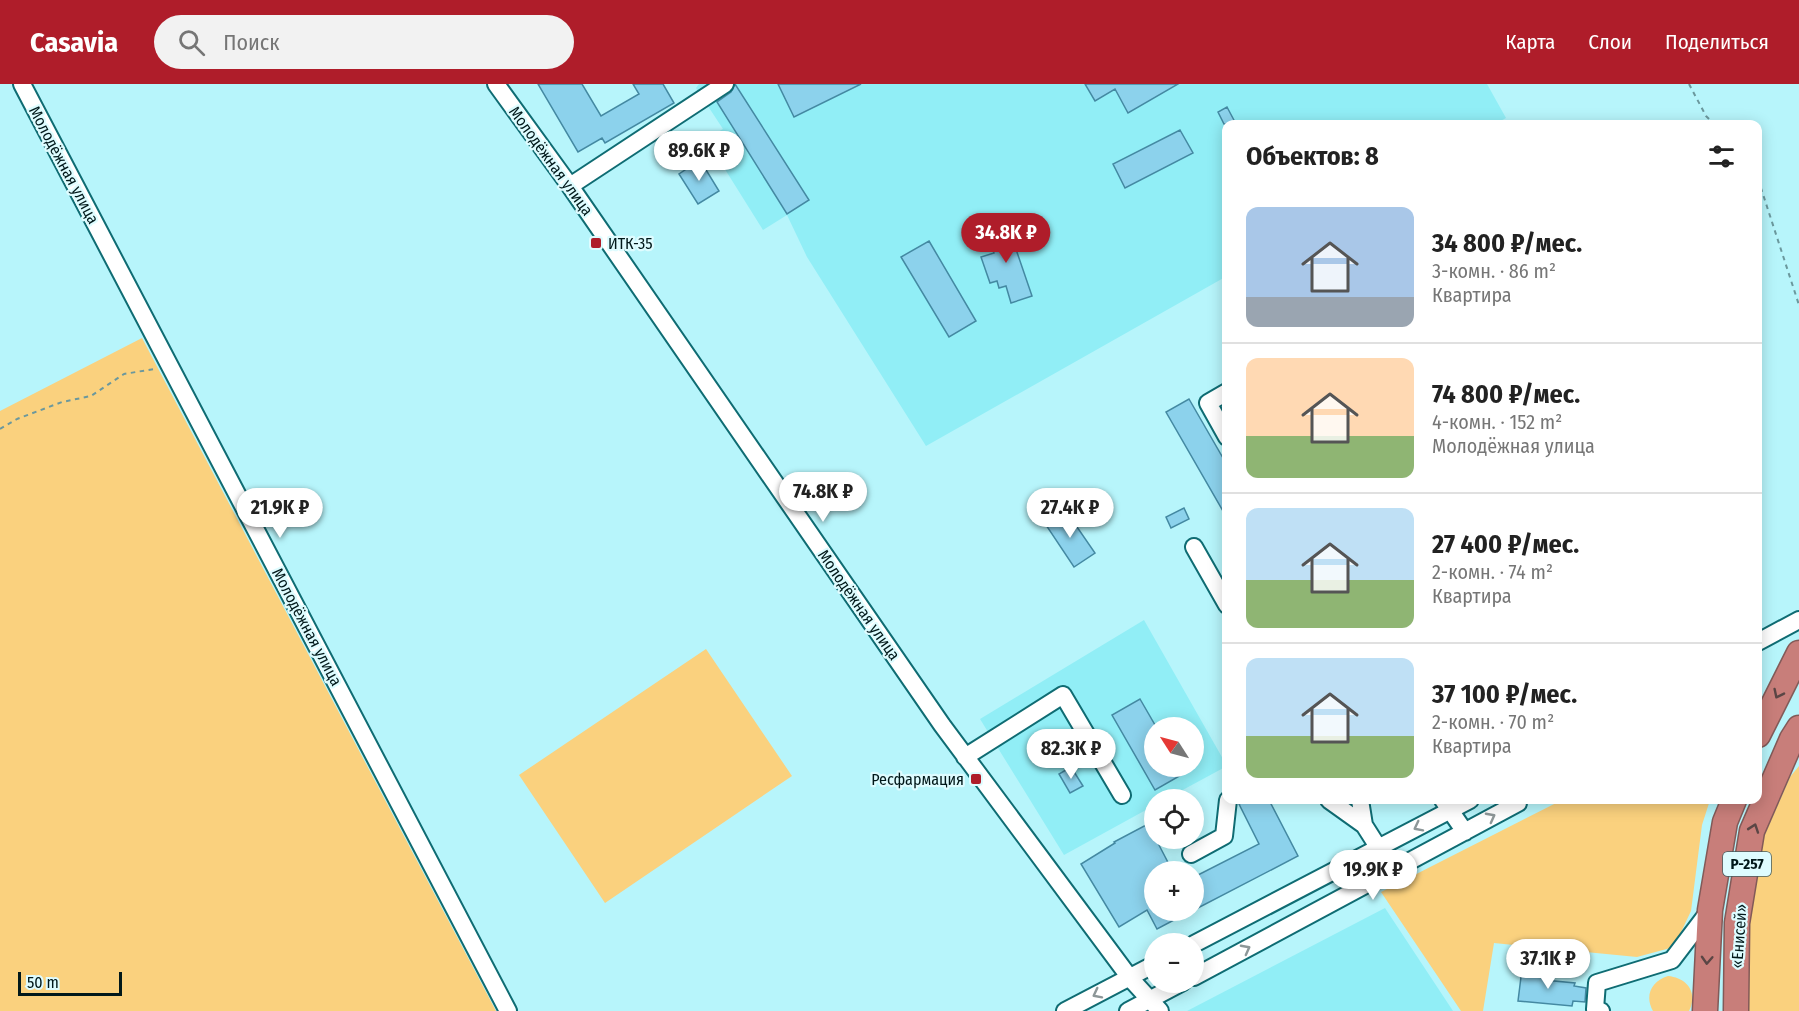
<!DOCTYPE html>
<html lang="ru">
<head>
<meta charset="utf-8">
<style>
	:root { --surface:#fff; --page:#f2f2f2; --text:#222; --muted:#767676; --line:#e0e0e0; --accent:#af1d2a }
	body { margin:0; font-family:"Fira Sans Condensed",sans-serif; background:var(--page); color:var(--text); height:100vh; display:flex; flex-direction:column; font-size:22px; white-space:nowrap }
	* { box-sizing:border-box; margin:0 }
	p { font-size:20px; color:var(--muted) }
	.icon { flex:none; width:33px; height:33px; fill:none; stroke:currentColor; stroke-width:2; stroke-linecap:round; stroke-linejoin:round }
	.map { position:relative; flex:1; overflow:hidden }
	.sheet { position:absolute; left:1222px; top:36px; width:540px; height:684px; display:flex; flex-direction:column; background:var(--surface); border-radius:12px; box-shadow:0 3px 15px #0003 }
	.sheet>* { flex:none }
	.needle { width:39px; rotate:306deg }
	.tools { position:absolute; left:1144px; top:633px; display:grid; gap:12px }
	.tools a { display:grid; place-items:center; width:60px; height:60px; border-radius:50%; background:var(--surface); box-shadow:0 3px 15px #0003; font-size:30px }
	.scale { position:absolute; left:18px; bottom:15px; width:104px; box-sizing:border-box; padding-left:6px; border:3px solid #01181a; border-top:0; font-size:16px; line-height:21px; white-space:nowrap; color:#01181a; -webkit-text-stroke:4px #defcff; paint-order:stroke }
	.price { position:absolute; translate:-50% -51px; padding:0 14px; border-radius:21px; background:#fff; color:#222; font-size:20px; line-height:39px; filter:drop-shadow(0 2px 3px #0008) }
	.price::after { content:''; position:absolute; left:50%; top:36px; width:18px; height:14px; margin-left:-9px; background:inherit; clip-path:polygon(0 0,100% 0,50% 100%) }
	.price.on { background:var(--accent); color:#fff }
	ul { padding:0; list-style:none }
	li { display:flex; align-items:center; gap:18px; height:150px; padding:0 24px }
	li+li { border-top:2px solid var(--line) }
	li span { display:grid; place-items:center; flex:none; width:168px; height:120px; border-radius:12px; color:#555 }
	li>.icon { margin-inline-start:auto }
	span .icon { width:72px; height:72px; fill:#fffc; stroke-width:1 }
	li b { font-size:26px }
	h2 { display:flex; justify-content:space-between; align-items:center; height:72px; padding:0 24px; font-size:26px }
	header { display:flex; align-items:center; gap:36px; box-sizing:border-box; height:84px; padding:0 30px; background:var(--accent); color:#fff }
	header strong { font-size:28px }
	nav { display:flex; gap:33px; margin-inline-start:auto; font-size:21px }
	.search { width:420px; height:54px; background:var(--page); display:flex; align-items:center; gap:15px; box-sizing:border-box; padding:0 21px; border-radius:33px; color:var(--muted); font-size:22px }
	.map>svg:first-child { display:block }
</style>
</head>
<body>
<header>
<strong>Casavia</strong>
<div class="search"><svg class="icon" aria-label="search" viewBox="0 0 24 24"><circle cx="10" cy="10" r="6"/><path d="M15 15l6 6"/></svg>Поиск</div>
<nav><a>Карта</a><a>Слои</a><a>Поделиться</a></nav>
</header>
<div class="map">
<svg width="1799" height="927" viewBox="0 0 1799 927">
	<rect width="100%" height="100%" fill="#b7f5fb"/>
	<path fill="#91eef6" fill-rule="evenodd" d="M 699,0 L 1487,0 L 1506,34 L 1495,40 L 1227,40 L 1227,192 L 926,362 L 807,173 L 787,131 L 763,146 L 706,55 L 723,45 L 696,4 Z
		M 1144,536 L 1227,682 L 1166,715 L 1155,716 L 1155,721 L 1064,771 L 980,635 ZM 1155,644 L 1194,644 L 1194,682 L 1155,682 Z
		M 1385,824 L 1453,927 L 1187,927 Z"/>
	<path fill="#fad17e" d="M 142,254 L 496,927 L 0,927 L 0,327 Z
		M 706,565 L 792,692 L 605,819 L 519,691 Z
		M 1799,682 L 1799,927 L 1748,927 L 1748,843 L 1762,757 L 1790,693 Z
		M 1562,716 L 1710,716 L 1702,741 L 1691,827 L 1674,863 L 1637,873 L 1494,859 L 1483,927 L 1461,927 L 1381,808 Z
		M 1668,892 C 1688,894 1698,909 1689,927 L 1653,927 C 1644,911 1652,897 1668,892 Z"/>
	<path fill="#8cd2ec" stroke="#4489a2" stroke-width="1.5" d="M 538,0 L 582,0 L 601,32 L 639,10 L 633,0 L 663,0 L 674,19 L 605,59 L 602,54 L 578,68 Z
		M 735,0 L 809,116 L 787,130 L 717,18 L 731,8 Z
		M 778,0 L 861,0 L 794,33 Z
		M 1085,0 L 1178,0 L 1128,29 L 1115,5 L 1095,17 Z
		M 1227,23 L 1236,40 L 1224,40 L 1218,28 Z
		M 1180,46 L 1193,69 L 1125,104 L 1113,80 Z
		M 700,76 L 719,107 L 698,120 L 679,90 Z
		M 1007,139 L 1032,212 L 1011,219 L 1006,202 L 999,204 L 997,197 L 990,199 L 981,173 L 994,169 L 987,146 Z
		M 929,157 L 976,237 L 949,253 L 901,173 Z
		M 1189,315 L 1227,381 L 1227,434 L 1166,328 Z
		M 1184,424 L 1189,435 L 1171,444 L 1166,433 Z
		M 1066,427 L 1095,469 L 1074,483 L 1046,441 Z
		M 1140,615 L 1155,641 L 1155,682 L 1179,682 L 1183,690 L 1155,706 L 1112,631 Z
		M 1071,683 L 1083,702 L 1070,709 L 1059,690 Z
		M 1248,716 L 1269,716 L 1298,772 L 1194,826 L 1194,793 L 1259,760 L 1239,720 Z
		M 1148,740 L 1173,788 L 1155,788 L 1155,826 L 1193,826 L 1157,845 L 1147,826 L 1119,843 L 1081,780 L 1115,759 L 1114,758 Z
		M 1522,885 L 1545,887 L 1544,896 L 1575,899 L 1574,902 L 1586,904 L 1585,918 L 1573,917 L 1572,922 L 1518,917 Z"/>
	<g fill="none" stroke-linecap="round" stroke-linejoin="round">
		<g stroke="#0f6c73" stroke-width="20">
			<path id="minor" d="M 22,0 L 508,927
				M 496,0 L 570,102 L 942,641 L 1130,894 L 1160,927
				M 570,102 L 725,0
				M 1227,308 L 1208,319 L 1227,353
				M 1194,463 L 1227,521
				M 1758,558 L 1799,536
				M 965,673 L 1063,611 L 1122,711
				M 1329,716 L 1364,741 L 1378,763
				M 1360,716 L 1364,741
				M 1443,716 L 1465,748
				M 1191,770 L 1224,752 L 1228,716
				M 1194,860 L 1470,716
				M 1194,893 L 1518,719 L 1518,716
				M 1065,927 L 1155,880
				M 1128,927 L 1183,898
				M 1601,927 L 1595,925 L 1597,899 L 1672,876 L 1710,826"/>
		</g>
		<g stroke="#825a58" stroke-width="27">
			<path id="highway" d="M 1758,651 L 1799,569
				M 1705,927 L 1710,826 L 1725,738 L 1734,716
				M 1736,927 L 1737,839 L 1752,747 L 1792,655 L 1799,644"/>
		</g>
		<path stroke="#6b989d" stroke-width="2" stroke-dasharray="4.5 4.5" stroke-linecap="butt" d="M 1689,0 L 1706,32 L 1714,40
			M 1758,95 L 1799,221
			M 0,345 L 17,335 L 62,318 L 91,312 L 124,290 L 154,285"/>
		<use href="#minor" stroke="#fff" stroke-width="16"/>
		<use href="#highway" stroke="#c87e7a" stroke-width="24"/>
	</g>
	<defs><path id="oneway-chevron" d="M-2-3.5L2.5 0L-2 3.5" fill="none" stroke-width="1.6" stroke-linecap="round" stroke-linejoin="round" transform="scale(1.5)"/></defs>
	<g stroke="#5b4645">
		<use href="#oneway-chevron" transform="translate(1778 610) rotate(116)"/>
		<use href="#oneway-chevron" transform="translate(1754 744) rotate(-71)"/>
		<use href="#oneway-chevron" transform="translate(1707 876) rotate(93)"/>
	</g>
	<g stroke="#8d9798">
		<use href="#oneway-chevron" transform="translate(1491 733) rotate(-28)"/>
		<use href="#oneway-chevron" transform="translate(1418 743) rotate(153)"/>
		<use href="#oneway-chevron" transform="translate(1246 865) rotate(-28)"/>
		<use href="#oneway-chevron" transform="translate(1097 910) rotate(153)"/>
	</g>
	<g fill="#af1d2a" stroke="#defcff" stroke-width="2">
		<rect x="590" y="153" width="12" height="12" rx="3"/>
		<rect x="970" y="689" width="12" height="12" rx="3"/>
	</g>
	<g text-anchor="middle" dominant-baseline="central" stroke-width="4.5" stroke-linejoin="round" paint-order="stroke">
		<rect fill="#defcff" stroke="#435c5f" stroke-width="1.5" x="1723" y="768" width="48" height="24" rx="4.5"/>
		<g font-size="15" font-weight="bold" fill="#01181a">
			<text x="1747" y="780">Р-257</text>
		</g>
		<g font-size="16" fill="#01181a" stroke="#defcff">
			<text transform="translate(551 77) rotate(54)">Молодёжная улица</text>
			<text transform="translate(64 81) rotate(62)">Молодёжная улица</text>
			<text transform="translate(859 521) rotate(55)">Молодёжная улица</text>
			<text transform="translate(307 543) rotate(62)">Молодёжная улица</text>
			<text transform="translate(1739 852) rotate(-86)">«Енисей»</text>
		</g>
		<g font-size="16" fill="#01181a" stroke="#defcff" text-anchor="start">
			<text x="608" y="159">ИТК-35</text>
			<text x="964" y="695" text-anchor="end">Ресфармация</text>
		</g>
	</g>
</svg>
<div class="tools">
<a><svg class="needle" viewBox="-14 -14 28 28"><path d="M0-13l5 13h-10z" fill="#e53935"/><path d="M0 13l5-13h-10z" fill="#767676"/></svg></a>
<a><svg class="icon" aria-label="locate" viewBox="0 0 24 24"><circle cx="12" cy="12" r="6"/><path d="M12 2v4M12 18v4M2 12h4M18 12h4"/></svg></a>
<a>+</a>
<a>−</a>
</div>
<div class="scale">50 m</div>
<b class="price" style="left:699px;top:98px">89.6K ₽</b>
<b class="price on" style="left:1006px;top:180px">34.8K ₽</b>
<b class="price" style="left:823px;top:439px">74.8K ₽</b>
<b class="price" style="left:280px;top:455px">21.9K ₽</b>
<b class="price" style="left:1070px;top:455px">27.4K ₽</b>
<b class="price" style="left:1071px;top:696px">82.3K ₽</b>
<b class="price" style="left:1373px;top:817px">19.9K ₽</b>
<b class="price" style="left:1548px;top:906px">37.1K ₽</b>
<section class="sheet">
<h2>Объектов: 8<svg class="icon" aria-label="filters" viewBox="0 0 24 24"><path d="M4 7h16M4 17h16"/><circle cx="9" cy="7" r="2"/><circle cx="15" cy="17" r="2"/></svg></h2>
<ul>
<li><span style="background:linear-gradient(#a9c7e8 75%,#9aa5b1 0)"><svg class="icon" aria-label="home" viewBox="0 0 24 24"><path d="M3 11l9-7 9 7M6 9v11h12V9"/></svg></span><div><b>34 800 ₽/мес.</b><p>3-комн. · 86 m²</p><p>Квартира</p></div></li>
<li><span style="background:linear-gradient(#ffd9b3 65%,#8fb573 0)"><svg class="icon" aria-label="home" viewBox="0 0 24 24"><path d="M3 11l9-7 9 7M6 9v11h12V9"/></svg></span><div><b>74 800 ₽/мес.</b><p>4-комн. · 152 m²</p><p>Молодёжная улица</p></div></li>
<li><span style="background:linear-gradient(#bfe0f5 60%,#8fb573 0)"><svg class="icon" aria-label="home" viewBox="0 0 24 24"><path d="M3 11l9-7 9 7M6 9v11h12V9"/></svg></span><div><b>27 400 ₽/мес.</b><p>2-комн. · 74 m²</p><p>Квартира</p></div></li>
<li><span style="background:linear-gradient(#bfe0f5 65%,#8fb573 0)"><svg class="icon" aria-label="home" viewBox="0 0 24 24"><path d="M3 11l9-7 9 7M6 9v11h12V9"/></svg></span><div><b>37 100 ₽/мес.</b><p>2-комн. · 70 m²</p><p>Квартира</p></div></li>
</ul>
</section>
</div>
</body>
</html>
